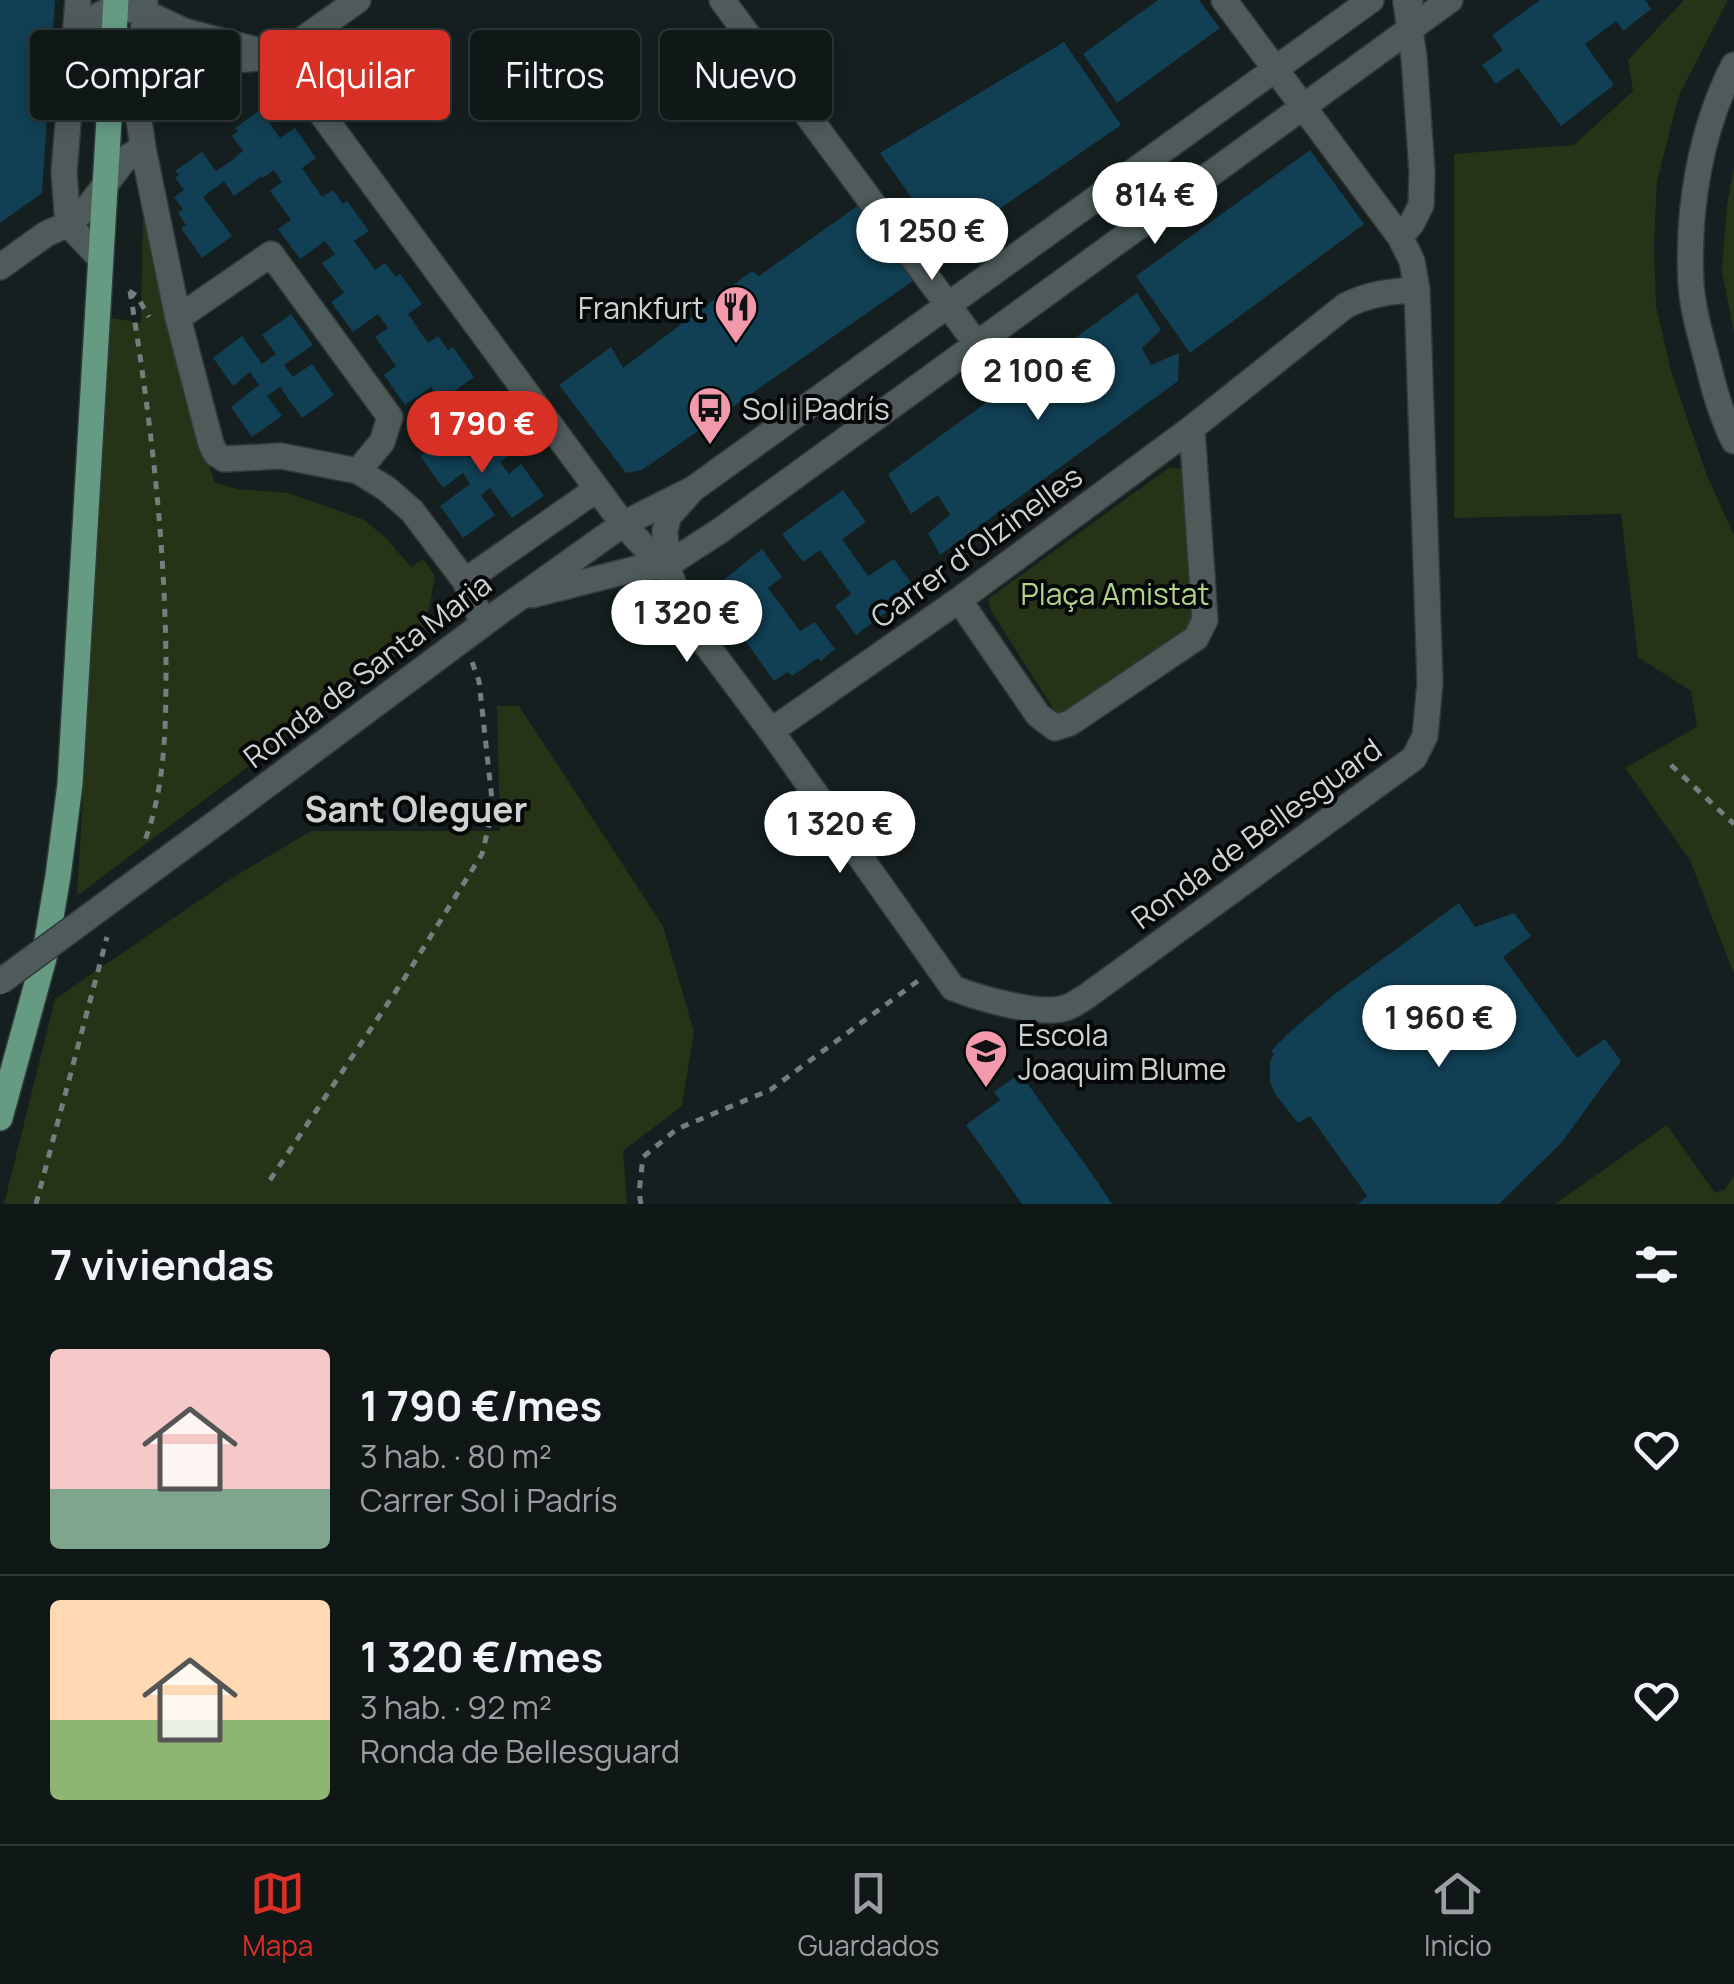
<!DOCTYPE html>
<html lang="es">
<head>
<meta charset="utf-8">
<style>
	:root { --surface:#101717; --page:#192020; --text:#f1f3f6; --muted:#9c9fa1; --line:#303636; --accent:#d93025 }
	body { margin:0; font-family:Manrope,sans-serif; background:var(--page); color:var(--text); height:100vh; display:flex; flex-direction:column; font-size:38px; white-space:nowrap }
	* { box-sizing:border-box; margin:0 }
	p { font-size:32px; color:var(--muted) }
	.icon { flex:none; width:55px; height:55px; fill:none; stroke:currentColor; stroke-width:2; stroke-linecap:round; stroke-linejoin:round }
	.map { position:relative; height:1204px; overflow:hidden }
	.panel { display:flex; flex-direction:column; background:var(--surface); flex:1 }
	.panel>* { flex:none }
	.guide { position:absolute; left:30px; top:30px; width:1000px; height:90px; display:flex; gap:20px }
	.price { position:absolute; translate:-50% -85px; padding:0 22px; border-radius:35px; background:#fff; color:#222; font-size:32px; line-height:65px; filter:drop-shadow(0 2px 5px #0008) }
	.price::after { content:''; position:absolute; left:50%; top:60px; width:30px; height:22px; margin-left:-15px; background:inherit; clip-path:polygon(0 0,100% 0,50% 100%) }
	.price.current { background:var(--accent); color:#fff }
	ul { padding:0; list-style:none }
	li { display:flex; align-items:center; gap:30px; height:250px; padding:0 50px }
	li+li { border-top:2px solid var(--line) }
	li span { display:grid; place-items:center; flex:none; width:280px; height:200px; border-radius:10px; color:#555 }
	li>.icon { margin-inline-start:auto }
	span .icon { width:120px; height:120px; fill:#fffc; stroke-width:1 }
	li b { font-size:42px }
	h2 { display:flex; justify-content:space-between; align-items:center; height:120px; padding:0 50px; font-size:42px }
	.tag { padding:0 35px; border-radius:10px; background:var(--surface); box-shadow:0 5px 15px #0003,0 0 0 2px var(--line); font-size:35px; line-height:90px }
	.tag.current { background:var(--accent); color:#fff }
	.dock { display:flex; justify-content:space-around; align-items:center; height:140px; border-top:2px solid var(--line); background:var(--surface); font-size:28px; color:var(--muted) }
	.dock a { display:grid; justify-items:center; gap:5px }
	.dock .current { color:var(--accent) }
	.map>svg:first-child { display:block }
</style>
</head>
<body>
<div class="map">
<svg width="1734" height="1204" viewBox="0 0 1734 1204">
	<rect width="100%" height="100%" fill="#151f1f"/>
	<path fill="#273316" d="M 1684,0 L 1728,0 L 1679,95 L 1657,181 L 1654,245 L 1656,306 L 1671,371 L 1707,476 L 1734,535 L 1734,974 L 1690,860 L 1625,768 L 1697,727 L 1691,691 L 1638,657 L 1621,514 L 1454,518 L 1454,154 L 1574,145 L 1633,91 L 1628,60 Z
		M 1734,167 L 1734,333 L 1722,271 L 1727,205 Z
		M 143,209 L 214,482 L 236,489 L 288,493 L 362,519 L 383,535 L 411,567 L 423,559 L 435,576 L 424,634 L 77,896 L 111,318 L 141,323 Z
		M 1170,467 L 1186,470 L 1197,620 L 1058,716 L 991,611 L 988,599 Z
		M 497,706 L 519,706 L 663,926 L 694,1032 L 682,1106 L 623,1151 L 627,1204 L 4,1204 L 55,999 L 232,878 L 311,831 L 500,831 Z
		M 1667,1125 L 1715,1193 L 1725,1189 L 1734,1176 L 1734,1204 L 1555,1204 Z"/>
	<path fill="#113f53" d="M 0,0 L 55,0 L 42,193 L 0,223 Z
		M 1158,0 L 1199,0 L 1220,28 L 1117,103 L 1083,54 Z
		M 1540,0 L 1645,0 L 1651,9 L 1623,31 L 1616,21 L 1585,44 L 1614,85 L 1561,126 L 1518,68 L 1496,84 L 1482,65 L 1503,50 L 1492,35 Z
		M 1064,42 L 1121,125 L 953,241 L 943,242 L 880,153 Z
		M 260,110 L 280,138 L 295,128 L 316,158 L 302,168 L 322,197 L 333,190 L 343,204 L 347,201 L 369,231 L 354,241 L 375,270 L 385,263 L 396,277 L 400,274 L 422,304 L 408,314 L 428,343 L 438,336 L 448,350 L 453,347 L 474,377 L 441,401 L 431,387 L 405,405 L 384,375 L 396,366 L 375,337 L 388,328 L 378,314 L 353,332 L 331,302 L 344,293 L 322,263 L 335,254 L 325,241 L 300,259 L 278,229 L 291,220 L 270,191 L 282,182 L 274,170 L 263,178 L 262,176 L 234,196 L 224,181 L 203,197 L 232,236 L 202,258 L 181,228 L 186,225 L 178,213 L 183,209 L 174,197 L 184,190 L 175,178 L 179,175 L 175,171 L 202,152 L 216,171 L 230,162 L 243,151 L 232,136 L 238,131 L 235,128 Z
		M 1310,150 L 1364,224 L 1190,353 L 1136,276 Z
		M 860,204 L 913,281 L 642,470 L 626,473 L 559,385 L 611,347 L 623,368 L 752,271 L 759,276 Z
		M 1137,293 L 1161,330 L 1142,348 L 1151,365 L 1179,353 L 1178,381 L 940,555 L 928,533 L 950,515 L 938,495 L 911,514 L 888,474 Z
		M 291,314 L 313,345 L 284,365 L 293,377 L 312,364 L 334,395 L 302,418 L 280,387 L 267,396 L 282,416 L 252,437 L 231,407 L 259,385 L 250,372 L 233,386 L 213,358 L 242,336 L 262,364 L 276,354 L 262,335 Z
		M 501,414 L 524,445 L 500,462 L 509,474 L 521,464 L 544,496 L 512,518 L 490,488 L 481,495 L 495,515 L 463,538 L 440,506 L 470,484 L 463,473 L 443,488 L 420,456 L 447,437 L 451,441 L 455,438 L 469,458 L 480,450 L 470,436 Z
		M 843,490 L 866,522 L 842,539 L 868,576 L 894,559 L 916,590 L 856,635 L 835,606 L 851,594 L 820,550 L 803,562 L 782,534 Z
		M 762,549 L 782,577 L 768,588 L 800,631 L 815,622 L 835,649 L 821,661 L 818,658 L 792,676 L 788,672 L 774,681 L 710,591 Z
		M 1459,903 L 1475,927 L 1514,913 L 1531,936 L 1503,957 L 1577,1058 L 1605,1039 L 1621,1061 L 1562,1142 L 1499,1204 L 1358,1204 L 1367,1196 L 1310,1116 L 1298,1123 L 1275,1094 L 1270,1082 L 1270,1061 L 1274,1054 L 1271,1051 L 1293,1029 L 1336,993 Z
		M 1020,1073 L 1094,1177 L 1112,1204 L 1022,1204 L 966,1125 L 1000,1100 L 994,1092 Z"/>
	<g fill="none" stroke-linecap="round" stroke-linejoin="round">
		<g stroke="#323939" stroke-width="28">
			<path id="minor" d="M 145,0 L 139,120 L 143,148 L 178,318 L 211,444 L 216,454 L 224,459 L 281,456 L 358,471 L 387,489 L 412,511 L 465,581 L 483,624
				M 722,0 L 976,343
				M 75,34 L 92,19 L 115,7 L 144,12 L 184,31 L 279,56 L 623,524 L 652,555 L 667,565
				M 1734,65 C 1700,130 1687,211 1691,284 C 1693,313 1702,340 1709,368 C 1715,393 1722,417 1734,441
				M 141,75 L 193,64 L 279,56 L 358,0
				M 68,224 L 64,173 L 78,0
				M 68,224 L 100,258
				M 1400,237 L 1412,223 L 1421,205 L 1422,172 L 1414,57 L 1406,3 L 1410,0
				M 0,267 L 46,234 L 68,224 L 89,206 L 125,159 L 143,148
				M 178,318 L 271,254 L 390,417 L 382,442 L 358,471
				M 693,489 L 668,517 L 665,531 L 667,565 L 684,615 L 771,731 L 953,988 C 978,998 1040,1016 1065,1008 C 1073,1006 1080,1000 1087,996 L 1414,758 L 1425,736 L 1430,683 L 1417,290 L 1412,261 L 1400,237 L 1224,0
				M 465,581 L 597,489
				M 532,595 L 635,569 L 667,565 L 721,530 L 1450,0
				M 959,600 L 1038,715 L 1055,728 L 1070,723 L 1196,638 L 1205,620 L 1192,428
				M 771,731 L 959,600 L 1192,428 L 1345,306 C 1368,294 1391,291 1417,290
				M 228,814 L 498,613 L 623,524 L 693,489 L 1371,0"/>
		</g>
		<g stroke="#323939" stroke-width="28">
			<path id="major" d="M 0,1118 L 44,958 L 58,876 L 70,784 L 116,0"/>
		</g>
		<path stroke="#757e7e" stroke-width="5" stroke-dasharray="8 8" stroke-linecap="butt" d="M 129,291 L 137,296 L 149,317
			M 130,291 C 150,415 165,537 166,663 C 166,723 166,786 144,843
			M 1671,765 L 1734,824
			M 270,1180 L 404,979 L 482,854 L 493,809 L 479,681 L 472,662
			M 36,1204 L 107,937
			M 641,1204 L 639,1193 L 643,1157 L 677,1129 L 770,1090 L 919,980"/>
		<use href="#minor" stroke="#4f5b5b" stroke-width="25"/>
		<use href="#major" stroke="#659a83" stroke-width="25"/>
		<g stroke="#323939" stroke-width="28" stroke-linecap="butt">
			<path id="minor-bridge" d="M 0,982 L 228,814"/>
		</g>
		<use href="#minor-bridge" stroke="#4f5b5b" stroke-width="25"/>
	</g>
	<defs>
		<g id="restaurant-pin" transform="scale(2.25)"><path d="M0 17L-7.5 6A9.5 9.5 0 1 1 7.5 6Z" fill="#f29aac" stroke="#050808"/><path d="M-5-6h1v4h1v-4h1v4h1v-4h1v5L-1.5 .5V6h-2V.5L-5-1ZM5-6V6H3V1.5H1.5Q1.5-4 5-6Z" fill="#111"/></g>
		<g id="bus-pin" transform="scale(2.25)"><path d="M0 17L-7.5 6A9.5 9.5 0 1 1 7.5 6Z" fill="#f29aac" stroke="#050808"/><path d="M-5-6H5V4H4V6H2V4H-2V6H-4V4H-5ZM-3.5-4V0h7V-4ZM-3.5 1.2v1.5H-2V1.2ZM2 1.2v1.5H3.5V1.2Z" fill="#111"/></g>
		<g id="school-pin" transform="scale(2.25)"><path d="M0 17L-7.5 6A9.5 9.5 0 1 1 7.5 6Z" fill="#f29aac" stroke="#050808"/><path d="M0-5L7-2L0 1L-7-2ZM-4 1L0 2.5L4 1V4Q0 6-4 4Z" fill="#111"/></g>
	</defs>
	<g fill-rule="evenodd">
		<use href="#restaurant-pin" x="736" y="307"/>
		<use href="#bus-pin" x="710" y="408"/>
		<use href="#school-pin" x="986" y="1051"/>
	</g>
	<g text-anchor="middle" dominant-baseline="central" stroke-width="8" stroke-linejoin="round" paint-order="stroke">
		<g font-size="30" fill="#ccd3d3" stroke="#050808" text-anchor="start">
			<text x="704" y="307" text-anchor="end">Frankfurt</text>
			<text x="742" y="408">Sol i Padrís</text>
			<text x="1018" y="1034">Escola<tspan x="1018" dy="34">Joaquim Blume</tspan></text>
		</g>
		<g font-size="30" fill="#ccd3d3" stroke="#050808">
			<text transform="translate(976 546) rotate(-36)">Carrer d'Olzinelles</text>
			<text transform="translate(367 670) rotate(-37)">Ronda de Santa Maria</text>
			<text transform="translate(1256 833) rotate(-36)">Ronda de Bellesguard</text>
		</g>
		<g font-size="30" fill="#b3d48a" stroke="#050808">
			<text x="1115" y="593">Plaça Amistat</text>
		</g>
		<g font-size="35" font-weight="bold" fill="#ccd3d3" stroke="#050808">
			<text x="416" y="809">Sant Oleguer</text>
		</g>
	</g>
</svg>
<b class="price" style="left:1155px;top:247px">814 €</b>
<b class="price" style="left:932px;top:283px">1 250 €</b>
<b class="price" style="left:1038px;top:423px">2 100 €</b>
<b class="price current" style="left:482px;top:476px">1 790 €</b>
<b class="price" style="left:687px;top:665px">1 320 €</b>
<b class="price" style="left:840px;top:876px">1 320 €</b>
<b class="price" style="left:1439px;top:1070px">1 960 €</b>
<div class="guide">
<a class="tag">Comprar</a>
<a class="tag current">Alquilar</a>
<a class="tag">Filtros</a>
<a class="tag">Nuevo</a>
</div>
</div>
<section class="panel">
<h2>7 viviendas<svg class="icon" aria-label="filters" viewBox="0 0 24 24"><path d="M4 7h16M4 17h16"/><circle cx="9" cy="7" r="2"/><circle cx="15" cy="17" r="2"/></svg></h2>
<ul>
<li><span style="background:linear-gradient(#f6c9c9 70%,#7fa58c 0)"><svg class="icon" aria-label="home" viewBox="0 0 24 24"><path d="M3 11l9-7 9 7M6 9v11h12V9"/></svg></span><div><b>1 790 €/mes</b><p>3 hab. · 80 m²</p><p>Carrer Sol i Padrís</p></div><svg class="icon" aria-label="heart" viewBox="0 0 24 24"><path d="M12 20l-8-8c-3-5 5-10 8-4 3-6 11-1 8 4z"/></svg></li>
<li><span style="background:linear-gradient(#ffd9b3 60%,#8fb573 0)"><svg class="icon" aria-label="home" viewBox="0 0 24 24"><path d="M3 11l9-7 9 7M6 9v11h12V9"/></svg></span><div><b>1 320 €/mes</b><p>3 hab. · 92 m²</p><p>Ronda de Bellesguard</p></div><svg class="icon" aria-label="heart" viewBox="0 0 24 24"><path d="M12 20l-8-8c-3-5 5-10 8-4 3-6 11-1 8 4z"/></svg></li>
</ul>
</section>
<nav class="dock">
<a class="current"><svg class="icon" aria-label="map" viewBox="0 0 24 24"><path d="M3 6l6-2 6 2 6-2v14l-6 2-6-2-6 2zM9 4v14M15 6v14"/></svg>Mapa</a>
<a><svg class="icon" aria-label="saved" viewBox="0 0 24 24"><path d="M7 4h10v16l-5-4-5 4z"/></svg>Guardados</a>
<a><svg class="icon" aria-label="home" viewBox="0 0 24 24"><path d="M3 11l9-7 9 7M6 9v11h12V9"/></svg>Inicio</a>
</nav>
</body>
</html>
